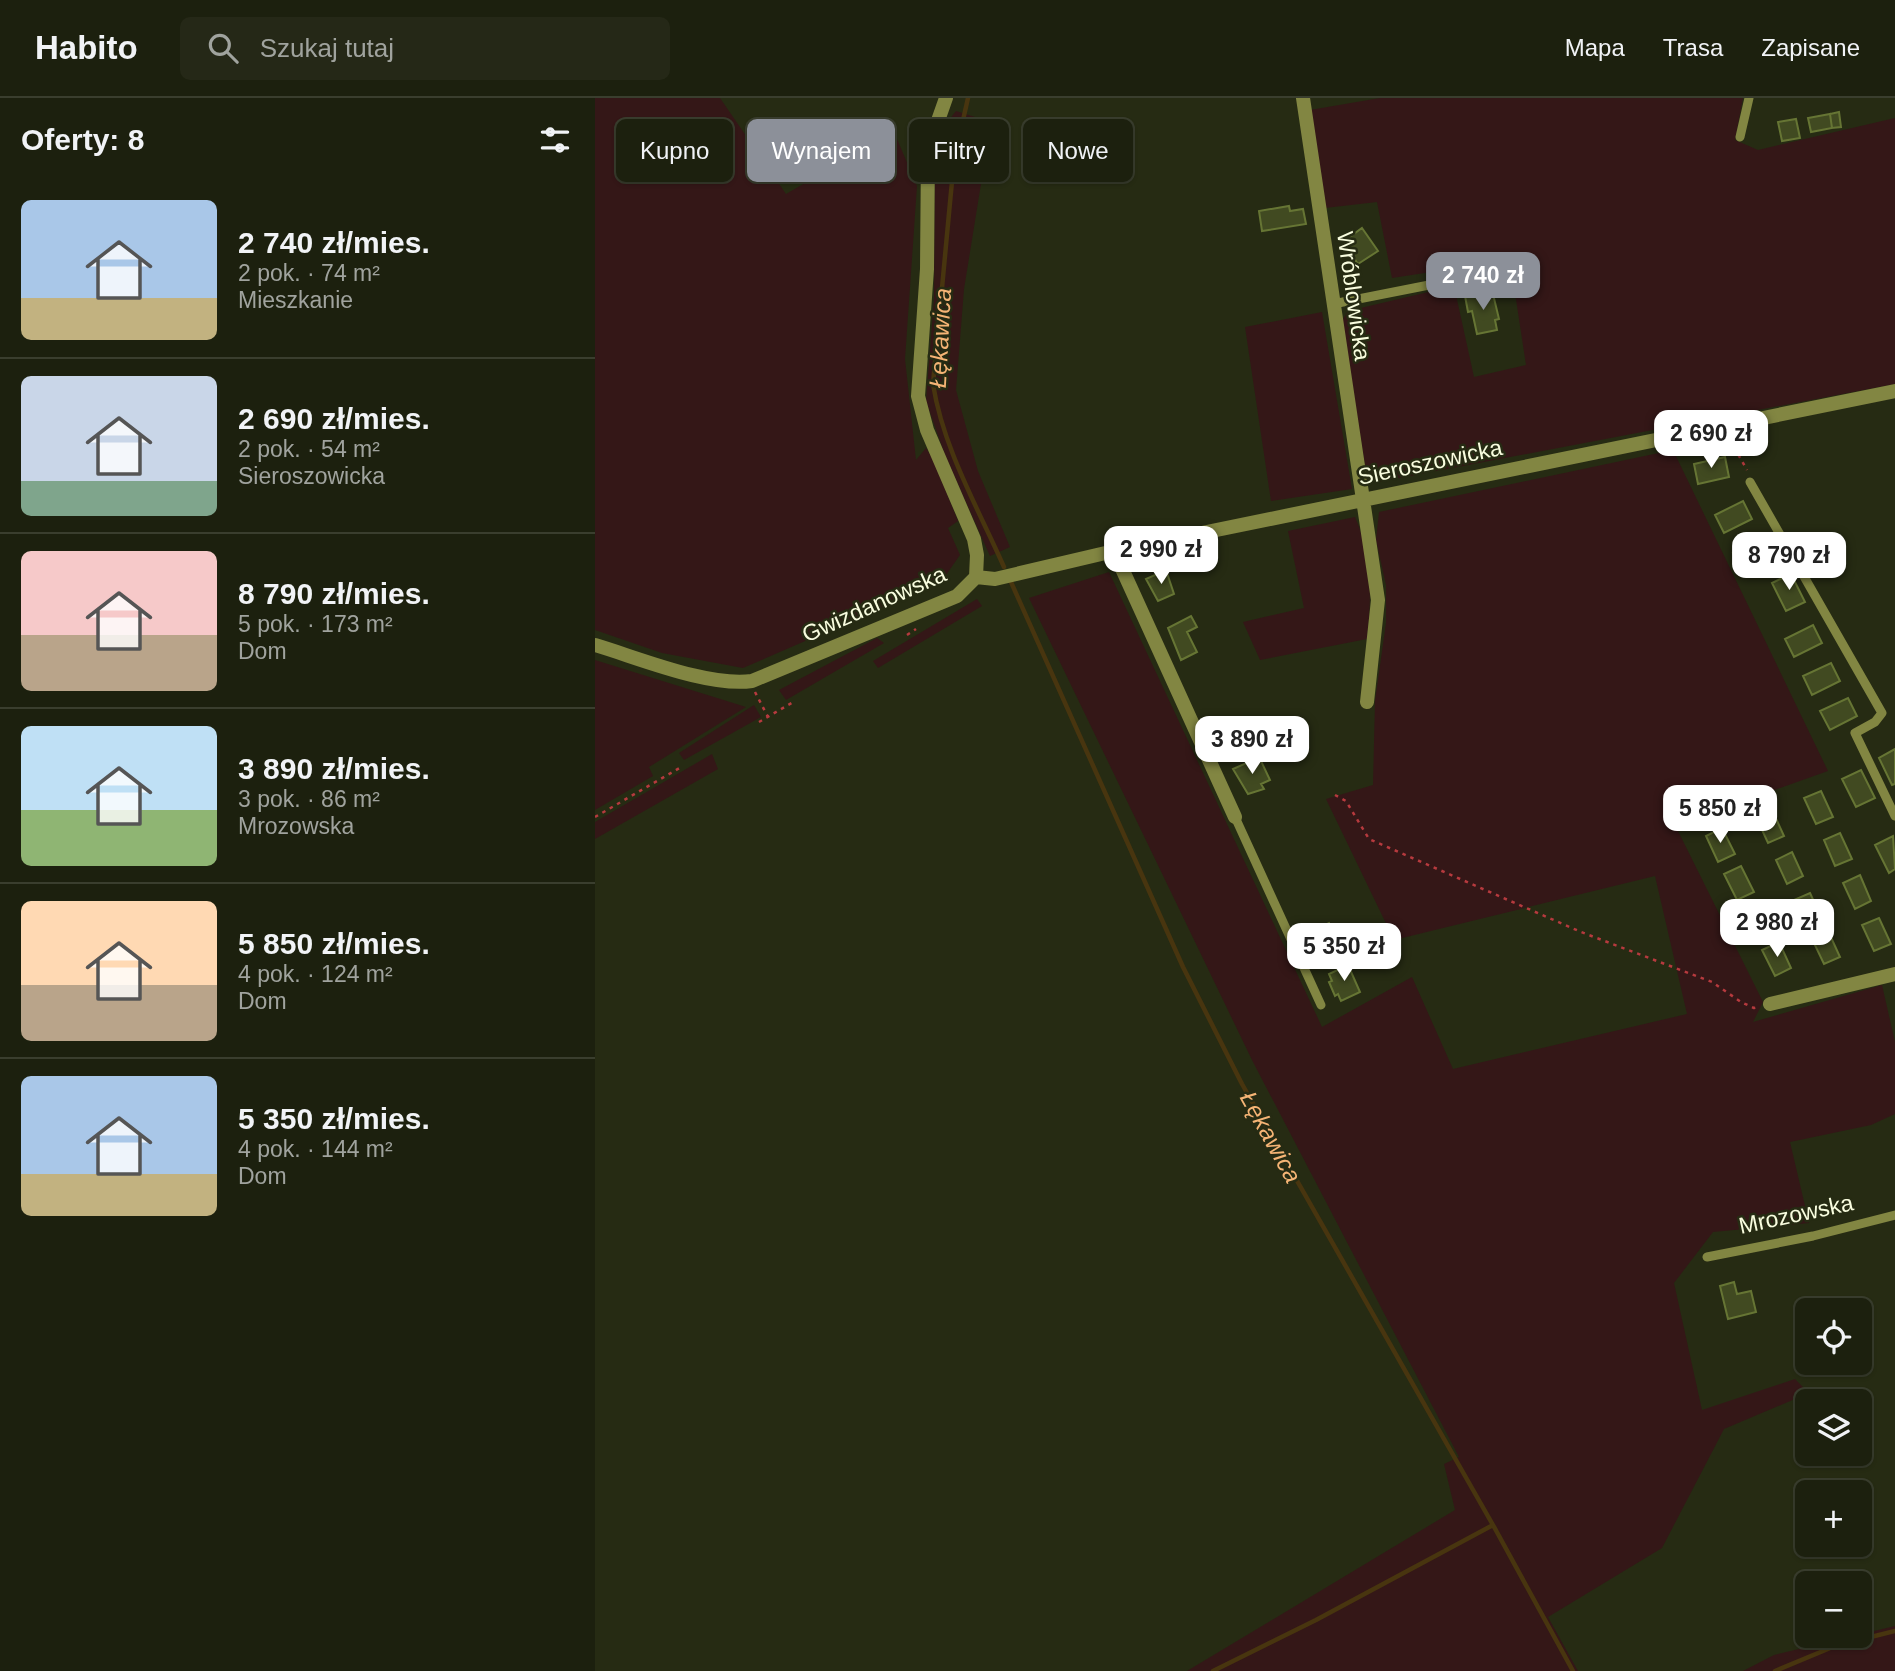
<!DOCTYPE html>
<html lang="pl">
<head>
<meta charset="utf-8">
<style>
	:root { --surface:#1c200e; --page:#252817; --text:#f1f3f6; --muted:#a0a39e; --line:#3a3e2e; --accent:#8c9099 }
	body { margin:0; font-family:Helvetica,sans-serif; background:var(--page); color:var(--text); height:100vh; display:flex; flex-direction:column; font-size:26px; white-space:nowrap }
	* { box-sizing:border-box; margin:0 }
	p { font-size:23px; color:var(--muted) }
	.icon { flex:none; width:38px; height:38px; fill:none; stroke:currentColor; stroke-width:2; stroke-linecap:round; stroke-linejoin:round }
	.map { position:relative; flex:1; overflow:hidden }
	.side { display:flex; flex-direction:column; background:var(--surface); width:595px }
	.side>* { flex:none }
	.hud { position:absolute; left:21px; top:21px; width:665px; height:63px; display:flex; gap:14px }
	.buttons { position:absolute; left:1200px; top:1200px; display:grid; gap:14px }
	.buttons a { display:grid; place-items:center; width:77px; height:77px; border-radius:10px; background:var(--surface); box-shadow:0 2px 5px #0004,0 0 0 2px var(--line); font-size:35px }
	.price { position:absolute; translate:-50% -60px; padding:0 16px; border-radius:14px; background:#fff; color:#222; font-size:23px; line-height:46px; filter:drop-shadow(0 2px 4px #0008) }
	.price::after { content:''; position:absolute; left:50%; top:42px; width:21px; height:16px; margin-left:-10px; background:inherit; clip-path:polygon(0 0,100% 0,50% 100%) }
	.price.selected { background:var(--accent); color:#fff }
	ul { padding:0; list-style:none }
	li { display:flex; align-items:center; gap:21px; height:175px; padding:0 21px }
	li+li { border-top:2px solid var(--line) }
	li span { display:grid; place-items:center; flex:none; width:196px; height:140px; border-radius:10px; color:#555 }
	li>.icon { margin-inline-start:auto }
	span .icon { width:84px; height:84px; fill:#fffc; stroke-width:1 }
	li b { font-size:30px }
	h2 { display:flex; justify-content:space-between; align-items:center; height:84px; padding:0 21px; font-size:30px }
	.tag { padding:0 24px; border-radius:10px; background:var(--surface); box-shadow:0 2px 5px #0004,0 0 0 2px var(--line); font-size:24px; line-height:63px }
	.tag.selected { background:var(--accent); color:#fff }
	header { display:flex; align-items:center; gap:42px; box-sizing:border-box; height:98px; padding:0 35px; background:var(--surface); border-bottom:2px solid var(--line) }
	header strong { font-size:33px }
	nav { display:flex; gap:38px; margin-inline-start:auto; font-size:24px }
	.search { width:490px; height:63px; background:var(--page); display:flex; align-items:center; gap:18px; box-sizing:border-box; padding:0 24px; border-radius:10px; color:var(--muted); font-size:26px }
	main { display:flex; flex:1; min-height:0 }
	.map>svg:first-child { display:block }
</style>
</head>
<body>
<header>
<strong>Habito</strong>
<div class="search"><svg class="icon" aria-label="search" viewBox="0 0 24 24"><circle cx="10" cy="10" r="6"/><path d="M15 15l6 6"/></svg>Szukaj tutaj</div>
<nav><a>Mapa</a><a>Trasa</a><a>Zapisane</a></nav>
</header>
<main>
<section class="side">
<h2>Oferty: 8<svg class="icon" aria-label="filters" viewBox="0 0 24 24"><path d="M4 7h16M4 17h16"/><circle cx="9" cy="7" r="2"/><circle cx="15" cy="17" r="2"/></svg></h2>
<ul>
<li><span style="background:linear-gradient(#a9c7e8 70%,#c2b280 0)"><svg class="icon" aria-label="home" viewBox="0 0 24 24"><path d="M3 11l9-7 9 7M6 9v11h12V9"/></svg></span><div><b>2 740 zł/mies.</b><p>2 pok. · 74 m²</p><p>Mieszkanie</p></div></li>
<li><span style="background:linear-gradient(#c9d6e8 75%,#7fa58c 0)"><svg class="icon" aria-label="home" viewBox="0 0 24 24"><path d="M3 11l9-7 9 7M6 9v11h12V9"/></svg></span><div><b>2 690 zł/mies.</b><p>2 pok. · 54 m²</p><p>Sieroszowicka</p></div></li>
<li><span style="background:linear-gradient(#f6c9c9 60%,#b9a48a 0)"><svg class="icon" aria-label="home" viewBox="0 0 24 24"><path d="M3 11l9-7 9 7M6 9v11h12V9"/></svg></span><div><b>8 790 zł/mies.</b><p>5 pok. · 173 m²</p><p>Dom</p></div></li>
<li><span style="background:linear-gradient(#bfe0f5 60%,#8fb573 0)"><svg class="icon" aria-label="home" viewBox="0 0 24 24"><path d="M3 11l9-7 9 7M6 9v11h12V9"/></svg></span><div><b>3 890 zł/mies.</b><p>3 pok. · 86 m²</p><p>Mrozowska</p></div></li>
<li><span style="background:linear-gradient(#ffd9b3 60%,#b9a48a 0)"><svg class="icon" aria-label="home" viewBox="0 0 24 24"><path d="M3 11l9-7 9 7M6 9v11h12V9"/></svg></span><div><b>5 850 zł/mies.</b><p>4 pok. · 124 m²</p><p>Dom</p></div></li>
<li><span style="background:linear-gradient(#a9c7e8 70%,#c2b280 0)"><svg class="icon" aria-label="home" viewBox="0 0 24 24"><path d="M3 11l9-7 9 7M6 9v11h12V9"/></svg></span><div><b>5 350 zł/mies.</b><p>4 pok. · 144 m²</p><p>Dom</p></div></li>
</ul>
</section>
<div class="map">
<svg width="1300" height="1573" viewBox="0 0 1300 1573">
	<rect width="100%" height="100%" fill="#262b13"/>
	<path fill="#341717" d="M 0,0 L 125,0 L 191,96 L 299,34 L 322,88 L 310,261 L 321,362 L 331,350 L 338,361 L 363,423 L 353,430 L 365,457 L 346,484 L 148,570 L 67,555 L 0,532 Z
		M 785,0 L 1148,0 L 1140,42 L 1163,52 L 1300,20 L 1300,286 L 773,386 L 747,223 L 753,213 L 859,188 L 879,279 L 931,267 L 915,162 L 797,180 L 782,104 L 730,110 L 715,12 Z
		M 361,13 L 396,24 L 369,191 L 361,292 L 383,373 L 415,449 L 395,458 L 350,357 L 331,303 L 339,201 L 340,62 L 350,27 Z
		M 727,214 L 757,391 L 676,403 L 650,229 Z
		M 1078,352 L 1233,673 L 1080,727 L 1168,904 L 1158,924 L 1287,887 L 1300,944 L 1300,1016 L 1276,1027 L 1195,1044 L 1214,1125 L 1118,1134 L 1079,1185 L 1107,1312 L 1200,1281 L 1214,1295 L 1129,1331 L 1067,1450 L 953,1519 L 983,1573 L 592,1573 L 860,1412 L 849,1366 L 864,1359 L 658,964 L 434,500 L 514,474 L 727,929 L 817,879 L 858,971 L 1092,916 L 1060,778 L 799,842 L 731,701 L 778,687 L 780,603 L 791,525 L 791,487 L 781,442 L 784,414 Z
		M 760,419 C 777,457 777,500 772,541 L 665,562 L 648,524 L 709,510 L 693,433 Z
		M 382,501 L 387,508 L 283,570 L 278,563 Z
		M 282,540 L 289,545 L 191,602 L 184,592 Z
		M 0,562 L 151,609 L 54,669 L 58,678 L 0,712 Z
		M 159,607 L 166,619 L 89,662 L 84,655 Z
		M 117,656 L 123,671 L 0,741 L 0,724 Z
		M 1300,1528 L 1300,1573 L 1148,1573 L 1179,1557 Z"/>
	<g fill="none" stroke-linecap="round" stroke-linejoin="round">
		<path stroke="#48350f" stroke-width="4.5" d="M 373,0 L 359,62 L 338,286 C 348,350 383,410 409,469
			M 416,484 L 588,869 L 647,986 L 898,1427 L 978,1573
			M 618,1573 L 721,1522 L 898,1427
			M 1180,1573 L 1240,1548 L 1300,1533"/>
	</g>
	<path fill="#414a21" stroke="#667534" stroke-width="2" d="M 1244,14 L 1246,29 L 1237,30 L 1235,16 Z
		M 1235,16 L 1237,30 L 1216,34 L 1213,20 Z
		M 1201,21 L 1205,40 L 1187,43 L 1183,24 Z
		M 694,108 L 695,113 L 708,111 L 711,126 L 667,133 L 664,113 Z
		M 767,130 L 783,153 L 763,166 L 748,144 Z
		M 886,194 L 888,201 L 891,200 L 890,197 L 898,196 L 904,221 L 900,222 L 902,232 L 882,236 L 877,213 L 873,214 L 870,198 Z
		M 1130,359 L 1134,379 L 1103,386 L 1099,366 Z
		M 1148,403 L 1157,421 L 1129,435 L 1120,417 Z
		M 1166,441 L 1175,459 L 1147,473 L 1138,455 Z
		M 571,472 L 579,496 L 563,503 L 551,481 Z
		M 1196,476 L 1210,504 L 1191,513 L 1177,485 Z
		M 596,518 L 602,529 L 592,534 L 602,554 L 586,562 L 573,530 Z
		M 1218,527 L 1227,545 L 1199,559 L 1190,541 Z
		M 1236,565 L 1245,583 L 1217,597 L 1208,578 Z
		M 1253,600 L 1262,618 L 1235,632 L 1225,613 Z
		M 1300,651 L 1300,686 L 1297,687 L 1284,660 Z
		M 656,663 L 658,667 L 666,663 L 675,682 L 666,686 L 669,691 L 653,696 L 638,671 Z
		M 1266,672 L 1280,700 L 1261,709 L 1247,681 Z
		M 1226,693 L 1238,719 L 1221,726 L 1209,700 Z
		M 1178,714 L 1189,738 L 1173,745 L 1162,721 Z
		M 1127,730 L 1140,756 L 1123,764 L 1111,738 Z
		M 1245,735 L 1257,761 L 1240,768 L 1229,742 Z
		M 1298,738 L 1300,771 L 1294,775 L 1280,747 Z
		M 1197,754 L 1208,778 L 1192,786 L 1181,762 Z
		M 1146,768 L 1159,794 L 1142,802 L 1129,776 Z
		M 1265,777 L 1276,803 L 1260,811 L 1248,785 Z
		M 1215,795 L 1226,819 L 1210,826 L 1199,802 Z
		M 1165,806 L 1178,832 L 1161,840 L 1148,814 Z
		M 1284,820 L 1296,846 L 1279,853 L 1267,827 Z
		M 734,825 L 746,852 L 727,860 L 724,854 L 720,855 L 715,842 L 718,840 L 715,834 Z
		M 1234,835 L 1245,859 L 1229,866 L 1218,843 Z
		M 1184,844 L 1196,870 L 1180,878 L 1167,852 Z
		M 753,867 L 765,894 L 746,903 L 743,896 L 740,898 L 734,884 L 737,883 L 734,876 Z
		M 1139,1184 L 1142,1196 L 1156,1193 L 1161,1214 L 1133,1221 L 1125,1188 Z"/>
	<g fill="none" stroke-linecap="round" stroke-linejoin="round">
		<path stroke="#b63a3e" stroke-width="2.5" stroke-dasharray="3.5 5" stroke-linecap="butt" d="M 1135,342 L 1152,372
			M 312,537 L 321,531
			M 160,594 L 173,619
			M 164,624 L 200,603
			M 740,697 L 751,703 L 774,741 L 986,834 L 1117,884 L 1146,904 L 1159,910 L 1164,909
			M 0,719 L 88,668"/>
		<path stroke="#828642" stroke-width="9" d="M 1145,39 L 1154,0
			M 738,206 L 910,172
			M 1155,384 L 1287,615 L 1280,624 L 1260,635 L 1300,718
			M 640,719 L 726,907
			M 1112,1159 L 1218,1138 L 1300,1117"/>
		<path stroke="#828642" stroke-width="14" d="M 708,0 L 783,502 L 772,604
			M 519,453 L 640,719
			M 381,479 L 400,481 L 519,453 L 1300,293
			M 0,547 C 44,560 113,589 157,583 L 362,498 L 381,479 L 382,457 L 379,441 L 332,332 L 323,298 L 332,171 L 333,51 L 351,0
			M 1175,906 L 1300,876"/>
	</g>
	<g text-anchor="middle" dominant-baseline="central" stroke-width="5" stroke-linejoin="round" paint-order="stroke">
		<g font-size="23" fill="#f9fddf" stroke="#262b13">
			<text transform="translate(759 198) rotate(82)">Wróblowicka</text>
			<text transform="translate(835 364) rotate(-12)">Sieroszowicka</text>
			<text transform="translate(279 506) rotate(-24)">Gwizdanowska</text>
			<text transform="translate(1201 1116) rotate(-12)">Mrozowska</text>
		</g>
		<g font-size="24" font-style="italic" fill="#f5b475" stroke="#262b13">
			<text transform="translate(345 240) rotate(-87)">Łękawica</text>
			<text transform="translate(676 1039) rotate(61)">Łękawica</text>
		</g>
	</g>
</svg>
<div class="buttons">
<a><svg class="icon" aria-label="locate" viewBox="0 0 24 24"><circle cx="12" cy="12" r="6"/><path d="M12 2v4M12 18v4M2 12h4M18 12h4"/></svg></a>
<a><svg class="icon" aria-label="layers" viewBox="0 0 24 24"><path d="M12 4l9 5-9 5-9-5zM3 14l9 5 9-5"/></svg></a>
<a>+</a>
<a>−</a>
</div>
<b class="price selected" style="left:888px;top:214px">2 740 zł</b>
<b class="price" style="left:1116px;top:372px">2 690 zł</b>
<b class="price" style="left:566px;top:488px">2 990 zł</b>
<b class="price" style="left:1194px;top:494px">8 790 zł</b>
<b class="price" style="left:657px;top:678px">3 890 zł</b>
<b class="price" style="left:1125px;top:747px">5 850 zł</b>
<b class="price" style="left:1182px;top:861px">2 980 zł</b>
<b class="price" style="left:749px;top:885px">5 350 zł</b>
<div class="hud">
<a class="tag">Kupno</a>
<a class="tag selected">Wynajem</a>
<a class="tag">Filtry</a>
<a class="tag">Nowe</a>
</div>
</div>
</main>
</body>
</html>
